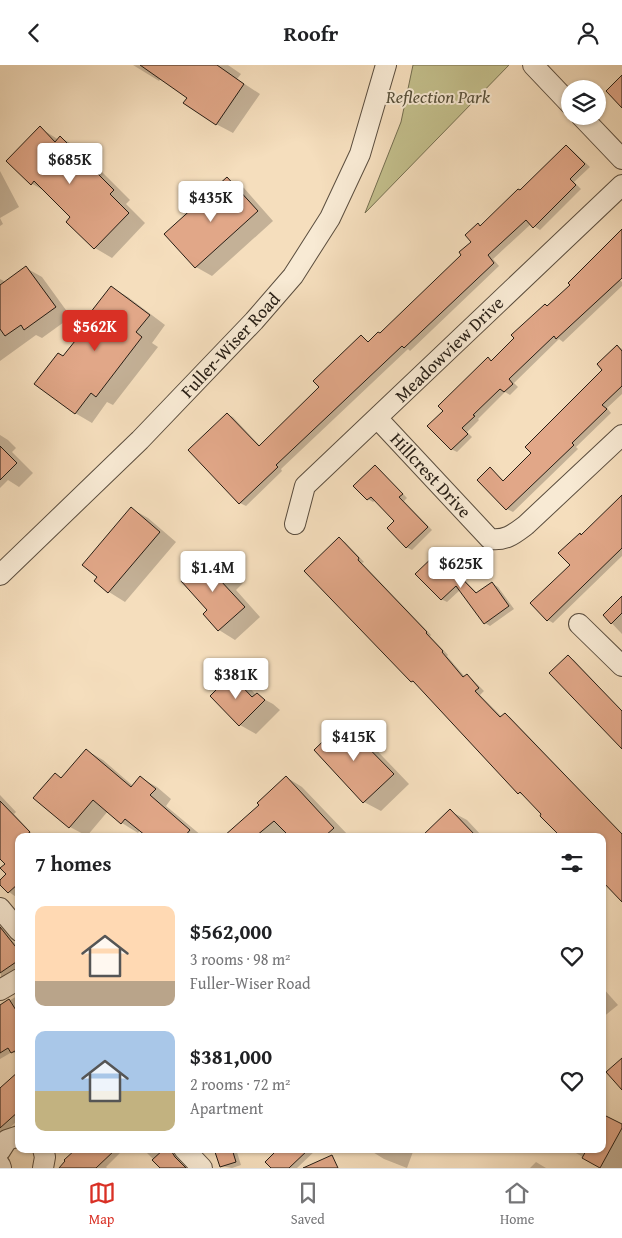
<!DOCTYPE html>
<html lang="en">
<head>
<meta charset="utf-8">
<style>
	:root { --surface:#fff; --page:#f2f2f2; --text:#202124; --muted:#757577; --line:#e0e0e0; --accent:#d93025 }
	body { margin:0; font-family:"Gentium Book Plus",serif; background:var(--page); color:var(--text); height:100vh; display:flex; flex-direction:column; font-size:19px; white-space:nowrap }
	* { box-sizing:border-box; margin:0 }
	p { font-size:16px; color:var(--muted) }
	.icon { flex:none; width:28px; height:28px; fill:none; stroke:currentColor; stroke-width:2; stroke-linecap:round; stroke-linejoin:round }
	.map { position:relative; flex:1; overflow:hidden }
	.drawer { position:absolute; left:15px; top:768px; width:591px; height:320px; display:flex; flex-direction:column; background:var(--surface); border-radius:10px; box-shadow:0 1px 4px #0004 }
	.drawer>* { flex:none }
	.controls { position:absolute; left:561px; top:15px; display:grid; gap:10px }
	.controls a { display:grid; place-items:center; width:45px; height:45px; border-radius:50%; background:var(--surface); box-shadow:0 1px 4px #0004; font-size:25px }
	.price { position:absolute; translate:-50% -42px; padding:0 11px; border-radius:5px; background:#fff; color:#222; font-size:16px; line-height:32px; filter:drop-shadow(0 1px 2px #0008) }
	.price::after { content:''; position:absolute; left:50%; top:30px; width:15px; height:11px; margin-left:-8px; background:inherit; clip-path:polygon(0 0,100% 0,50% 100%) }
	.price.current { background:var(--accent); color:#fff }
	ul { padding:0; list-style:none }
	li { display:flex; align-items:center; gap:15px; height:125px; padding:0 20px }
	li span { display:grid; place-items:center; flex:none; width:140px; height:100px; border-radius:10px; color:#555 }
	li>.icon { margin-inline-start:auto }
	span .icon { width:60px; height:60px; fill:#fffc; stroke-width:1 }
	li b { font-size:21px }
	h2 { display:flex; justify-content:space-between; align-items:center; height:60px; padding:0 20px; font-size:21px }
	header { display:flex; justify-content:space-between; align-items:center; height:65px; padding:0 20px; background:var(--surface); font-size:22px; font-weight:700 }
	.dock { display:flex; justify-content:space-around; align-items:center; height:70px; border-top:1px solid var(--line); background:var(--surface); font-size:14px; color:var(--muted) }
	.dock a { display:grid; justify-items:center; gap:2px }
	.dock .current { color:var(--accent) }
	.map>svg:first-child { display:block }
</style>
</head>
<body>
<header><svg class="icon" aria-label="back" viewBox="0 0 24 24"><path d="M15 5l-7 7 7 7"/></svg>Roofr<svg class="icon" aria-label="person" viewBox="0 0 24 24"><circle cx="12" cy="8" r="4"/><path d="M4 21q1-7 8-7t8 7"/></svg></header>
<div class="map">
<svg width="622" height="1103" viewBox="0 0 622 1103">
	<rect width="100%" height="100%" fill="#f5debd"/>
	<filter id="stains"><feTurbulence type="fractalNoise" baseFrequency=".004" numOctaves="4"/><feColorMatrix values="0 0 0 0 .2 0 0 0 0 .09 0 0 0 0 .02 0 0 0 .5 -.17"/></filter>
	<radialGradient id="worn" r=".72"><stop offset=".6" stop-color="#630" stop-opacity="0"/><stop offset="1" stop-color="#630" stop-opacity=".3"/></radialGradient>
	<path fill="#c3bf8c" stroke="#746e50" d="M 413,0 L 509,0 L 365,148 L 401,57 Z"/>
	<path fill="#0003" d="M 133,0 L 228,0 L 241,9 L 237,14 L 260,29 L 233,68 L 216,59 L 189,33 L 161,13 L 159,16 Z
		M 40,63 L 59,75 L 61,73 L 77,82 L 130,135 L 126,139 L 145,158 L 112,193 L 95,183 L 68,157 L 72,152 L 48,128 L 31,118 Z
		M 567,81 L 572,85 L 590,102 L 574,117 L 581,124 L 540,165 L 531,159 L 493,194 L 499,201 L 410,286 L 408,284 L 281,404 L 282,406 L 246,441 L 240,438 L 190,385 L 227,349 L 233,352 L 260,381 L 320,322 L 361,272 L 369,277 L 381,269 L 463,190 L 473,177 L 481,162 L 521,126 Z
		M 0,106 L 19,142 L 0,153 L 3,159 L 0,161 Z
		M 227,114 L 244,123 L 273,156 L 212,211 L 196,202 Z
		M 622,166 L 622,211 L 619,214 L 622,217 L 622,221 L 563,277 L 559,274 L 514,318 L 518,322 L 510,330 L 505,327 L 478,354 L 479,355 L 467,367 L 472,372 L 457,387 L 451,384 L 445,346 L 488,294 L 492,296 L 572,220 Z
		M 26,203 L 42,212 L 71,252 L 42,273 L 36,270 L 0,296 L 0,214 L 6,217 Z
		M 111,222 L 128,232 L 165,260 L 152,278 L 158,282 L 113,340 L 107,337 L 92,358 L 75,348 L 63,292 L 96,251 Z
		M 617,281 L 622,284 L 622,329 L 607,343 L 611,348 L 576,382 L 578,384 L 513,447 L 507,444 L 479,415 L 490,404 L 504,416 L 533,389 L 604,305 Z
		M 0,370 L 8,375 L 16,383 L 12,387 L 33,408 L 19,422 L 8,415 L 0,423 Z
		M 375,402 L 380,405 L 407,433 L 404,436 L 432,465 L 412,485 L 406,482 L 396,456 L 376,435 L 373,437 L 368,434 Z
		M 622,434 L 622,491 L 553,558 L 548,555 L 571,500 L 582,471 Z
		M 132,444 L 148,453 L 176,477 L 125,537 L 109,527 L 96,516 Z
		M 339,474 L 345,477 L 364,497 L 362,498 L 431,570 L 430,571 L 448,590 L 447,591 L 465,612 L 467,610 L 472,614 L 484,626 L 480,630 L 502,652 L 505,649 L 510,652 L 622,769 L 622,836 L 602,771 L 561,771 L 542,751 L 543,749 L 525,731 L 519,728 L 417,619 L 412,616 Z
		M 438,489 L 443,493 L 478,529 L 492,518 L 498,522 L 514,544 L 490,561 L 485,558 L 460,525 L 447,537 L 441,534 Z
		M 210,491 L 226,500 L 243,518 L 236,525 L 260,552 L 235,575 L 219,565 L 204,549 L 209,545 Z
		M 622,533 L 622,569 L 604,550 Z
		M 568,591 L 574,595 L 622,646 L 622,683 Z
		M 231,612 L 248,621 L 256,630 L 273,639 L 280,645 L 256,669 L 240,660 Z
		M 344,658 L 360,668 L 409,719 L 381,746 L 364,737 Z
		M 86,685 L 103,695 L 133,721 L 141,713 L 157,722 L 171,734 L 166,741 L 202,771 L 148,771 L 140,765 L 138,768 L 122,758 L 108,746 L 87,771 L 70,762 L 35,733 L 55,710 L 62,713 Z
		M 286,712 L 302,722 L 349,771 L 291,771 L 287,768 L 283,771 L 226,771 L 261,740 Z
		M 0,730 L 16,747 L 14,749 L 34,771 L 19,771 L 19,834 L 9,827 L 0,818 L 8,809 L 6,799 L 0,792 Z
		M 450,746 L 467,755 L 482,771 L 424,771 Z
		M 0,860 L 19,884 L 19,902 L 1,914 Z
		M 602,922 L 618,940 L 602,953 Z
		M 19,930 L 19,990 L 12,987 L 0,994 L 0,941 Z
		M 19,1012 L 19,1054 L 0,1072 L 0,1025 Z
		M 622,1061 L 622,1103 L 602,1103 L 569,1084 L 602,1084 Z
		M 69,1084 L 124,1084 L 106,1102 L 107,1103 L 60,1103 L 73,1088 Z
		M 143,1084 L 170,1084 L 178,1090 L 181,1097 L 187,1103 L 162,1103 Z
		M 215,1084 L 236,1084 L 241,1100 L 232,1103 L 221,1101 Z
		M 280,1084 L 317,1084 L 297,1103 L 273,1103 L 267,1097 Z
		M 368,1084 L 414,1084 L 407,1103 L 384,1094 Z
		M 536,1097 L 546,1103 L 530,1103 Z"/>
	<path fill="#e1a788" stroke="#261d14" d="M 140,0 L 217,0 L 244,19 L 216,60 L 183,38 L 187,33 Z
		M 622,10 L 622,43 L 606,26 Z
		M 40,61 L 55,77 L 60,71 L 114,125 L 110,129 L 129,148 L 94,184 L 66,157 L 70,152 L 34,116 L 31,120 L 6,96 Z
		M 566,80 L 585,99 L 570,114 L 576,120 L 533,163 L 526,155 L 488,190 L 494,198 L 404,283 L 402,281 L 329,350 L 276,400 L 278,402 L 239,439 L 188,385 L 227,348 L 259,381 L 319,322 L 313,316 L 361,270 L 368,277 L 378,267 L 380,268 L 461,190 L 459,187 L 471,177 L 465,170 L 478,158 L 480,161 L 518,124 L 520,125 Z
		M 227,112 L 258,146 L 195,203 L 164,169 Z
		M 622,164 L 622,213 L 556,274 L 554,271 L 509,314 L 513,319 L 504,327 L 500,324 L 473,350 L 475,351 L 462,363 L 468,369 L 451,385 L 427,361 L 443,346 L 438,341 L 488,292 L 491,296 L 514,273 L 511,270 L 545,239 L 547,241 L 570,220 L 568,218 Z
		M 26,201 L 56,242 L 24,265 L 21,260 L 5,271 L 0,264 L 0,220 Z
		M 111,221 L 150,250 L 136,267 L 142,272 L 96,332 L 91,328 L 75,349 L 34,319 L 58,288 L 63,291 L 75,276 L 94,251 L 90,248 Z
		M 617,280 L 622,286 L 622,321 L 602,340 L 607,344 L 572,378 L 574,380 L 506,445 L 477,415 L 490,402 L 503,416 L 531,388 L 525,382 L 602,305 L 597,299 Z
		M 0,381 L 17,398 L 0,415 Z
		M 375,400 L 403,429 L 399,432 L 428,462 L 406,483 L 387,463 L 394,456 L 371,432 L 367,435 L 353,421 Z
		M 622,430 L 622,483 L 547,556 L 530,538 L 570,500 L 558,488 L 580,468 L 581,470 Z
		M 131,442 L 160,467 L 108,528 L 94,516 L 97,512 L 82,500 Z
		M 339,472 L 359,493 L 358,495 L 427,567 L 426,568 L 443,586 L 442,587 L 463,612 L 467,609 L 479,623 L 475,626 L 500,652 L 505,648 L 622,769 L 622,837 L 602,816 L 602,771 L 560,771 L 540,751 L 541,749 L 520,727 L 518,729 L 413,616 L 411,617 L 304,506 Z
		M 437,488 L 476,528 L 492,517 L 509,541 L 484,559 L 456,521 L 441,535 L 415,509 Z
		M 210,489 L 227,508 L 220,515 L 245,542 L 218,566 L 203,549 L 207,545 L 181,516 Z
		M 622,531 L 622,548 L 611,559 L 603,550 Z
		M 568,590 L 622,646 L 622,684 L 549,608 Z
		M 231,610 L 252,632 L 257,628 L 265,635 L 239,661 L 210,631 Z
		M 343,657 L 394,709 L 363,738 L 314,685 Z
		M 86,684 L 131,722 L 140,711 L 156,724 L 150,730 L 190,765 L 185,771 L 146,771 L 125,754 L 121,759 L 93,735 L 69,763 L 33,733 L 55,708 L 61,713 Z
		M 286,711 L 334,763 L 325,771 L 289,771 L 274,756 L 256,771 L 224,771 L 259,740 L 257,738 Z
		M 0,736 L 30,767 L 25,771 L 19,771 L 19,818 L 8,828 L 0,820 L 0,815 L 6,809 L 0,803 L 5,799 L 0,794 Z
		M 450,744 L 476,771 L 422,771 Z
		M 0,862 L 19,886 L 19,895 L 0,908 Z
		M 9,934 L 19,950 L 19,984 L 11,988 L 8,983 L 0,988 L 0,940 Z
		M 622,993 L 622,1025 L 606,1007 Z
		M 19,1006 L 19,1046 L 0,1063 L 0,1023 Z
		M 602,1049 L 622,1059 L 622,1063 L 600,1103 L 582,1093 L 587,1084 L 602,1084 Z
		M 76,1084 L 116,1084 L 96,1103 L 59,1103 L 65,1096 L 64,1095 Z
		M 164,1084 L 170,1084 L 175,1092 L 186,1103 L 160,1103 L 152,1095 Z
		M 214,1084 L 232,1084 L 236,1097 L 220,1102 Z
		M 278,1084 L 309,1084 L 289,1103 L 271,1103 L 265,1097 Z
		M 332,1090 L 338,1103 L 303,1103 Z"/>
	<g fill="none" stroke-linecap="round" stroke-linejoin="round">
		<g stroke="#5a4d3e" stroke-width="22">
			<path id="minor" d="M 533,0 L 570,39
				M 581,51 L 622,94
				M 377,353 L 490,474 C 506,476 514,469 526,460 L 622,370
				M 295,459 L 305,421 L 622,120
				M 0,510 L 140,375 L 254,256 L 293,211 L 330,153 L 360,89 L 386,0
				M 579,559 L 622,601
				M 0,843 L 19,866
				M 0,925 L 19,914
				M 184,1084 L 202,1103
				M 0,1086 L 7,1075 L 19,1071
				M 0,1100 L 1,1103
				M 43,1103 L 45,1092 L 43,1084"/>
		</g>
		<use href="#minor" stroke="#f8ead4" stroke-width="20"/>
	</g>
	<g text-anchor="middle" dominant-baseline="central" stroke-width="4" stroke-linejoin="round" paint-order="stroke">
		<g font-size="18" font-style="italic" fill="#554e38" stroke="#f8ead4">
			<text x="438" y="31">Reflection Park</text>
		</g>
		<g font-size="18" fill="#261d14" stroke="#f8ead4">
			<text transform="translate(230 280) rotate(-47)">Fuller-Wiser Road</text>
			<text transform="translate(449 284) rotate(-44)">Meadowview Drive</text>
			<text transform="translate(431 410) rotate(47)">Hillcrest Drive</text>
		</g>
	</g>
	<rect width="100%" height="100%" filter="url(#stains)"/>
	<rect width="100%" height="100%" fill="url(#worn)"/>
</svg>
<div class="controls">
<a><svg class="icon" aria-label="layers" viewBox="0 0 24 24"><path d="M12 4l9 5-9 5-9-5zM3 14l9 5 9-5"/></svg></a>
</div>
<b class="price" style="left:70px;top:120px">$685K</b>
<b class="price" style="left:211px;top:158px">$435K</b>
<b class="price current" style="left:95px;top:287px">$562K</b>
<b class="price" style="left:461px;top:524px">$625K</b>
<b class="price" style="left:213px;top:528px">$1.4M</b>
<b class="price" style="left:236px;top:635px">$381K</b>
<b class="price" style="left:354px;top:697px">$415K</b>
<section class="drawer">
<h2>7 homes<svg class="icon" aria-label="filters" viewBox="0 0 24 24"><path d="M4 7h16M4 17h16"/><circle cx="9" cy="7" r="2"/><circle cx="15" cy="17" r="2"/></svg></h2>
<ul>
<li><span style="background:linear-gradient(#ffd9b3 75%,#b9a48a 0)"><svg class="icon" aria-label="home" viewBox="0 0 24 24"><path d="M3 11l9-7 9 7M6 9v11h12V9"/></svg></span><div><b>$562,000</b><p>3 rooms · 98 m²</p><p>Fuller-Wiser Road</p></div><svg class="icon" aria-label="heart" viewBox="0 0 24 24"><path d="M12 20l-8-8c-3-5 5-10 8-4 3-6 11-1 8 4z"/></svg></li>
<li><span style="background:linear-gradient(#a9c7e8 60%,#c2b280 0)"><svg class="icon" aria-label="home" viewBox="0 0 24 24"><path d="M3 11l9-7 9 7M6 9v11h12V9"/></svg></span><div><b>$381,000</b><p>2 rooms · 72 m²</p><p>Apartment</p></div><svg class="icon" aria-label="heart" viewBox="0 0 24 24"><path d="M12 20l-8-8c-3-5 5-10 8-4 3-6 11-1 8 4z"/></svg></li>
</ul>
</section>
</div>
<nav class="dock">
<a class="current"><svg class="icon" aria-label="map" viewBox="0 0 24 24"><path d="M3 6l6-2 6 2 6-2v14l-6 2-6-2-6 2zM9 4v14M15 6v14"/></svg>Map</a>
<a><svg class="icon" aria-label="saved" viewBox="0 0 24 24"><path d="M7 4h10v16l-5-4-5 4z"/></svg>Saved</a>
<a><svg class="icon" aria-label="home" viewBox="0 0 24 24"><path d="M3 11l9-7 9 7M6 9v11h12V9"/></svg>Home</a>
</nav>
</body>
</html>
